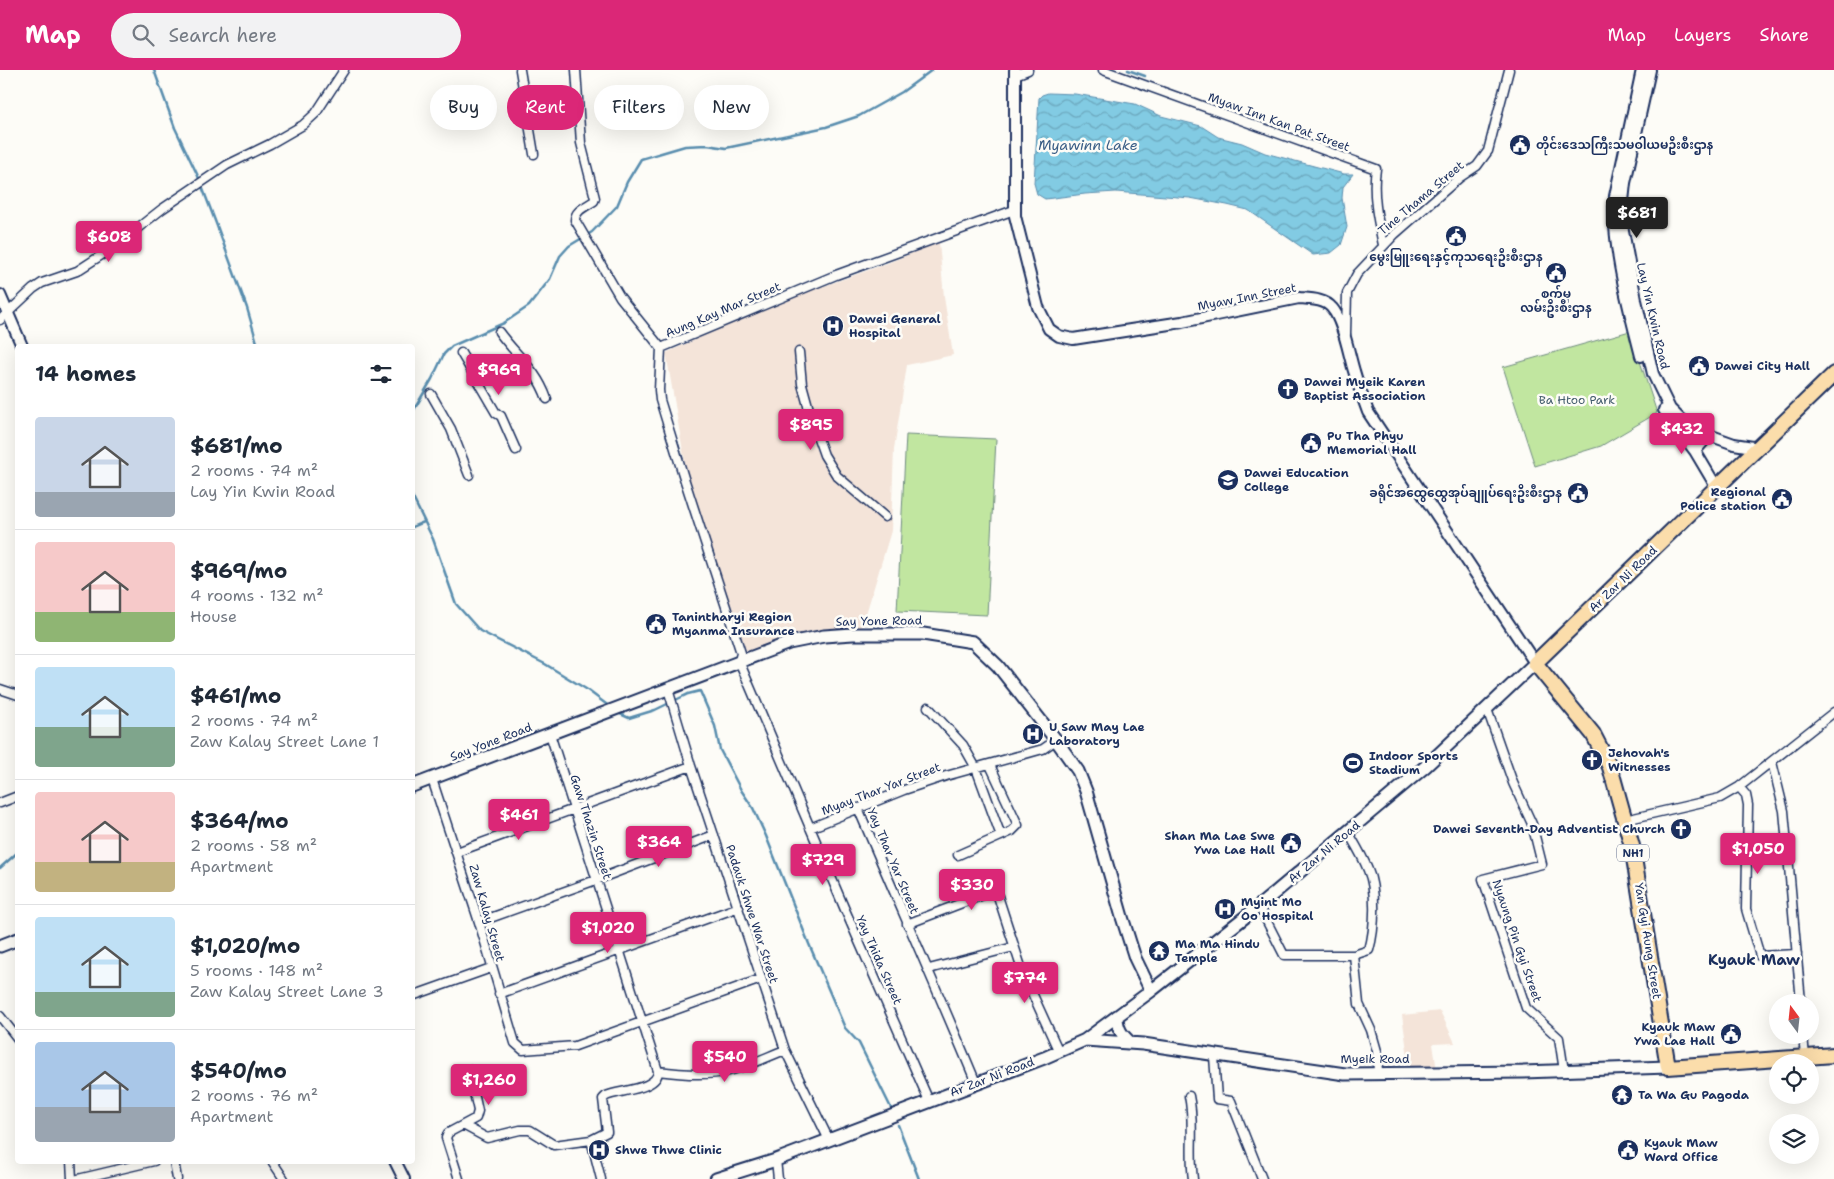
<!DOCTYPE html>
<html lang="en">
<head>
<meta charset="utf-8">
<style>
	:root { --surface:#fff; --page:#f2f2f3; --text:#1f2937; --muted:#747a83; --line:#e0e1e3; --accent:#db2777 }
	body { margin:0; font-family:"Shantell Sans","Noto Sans Myanmar",sans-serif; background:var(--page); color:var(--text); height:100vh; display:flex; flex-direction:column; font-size:19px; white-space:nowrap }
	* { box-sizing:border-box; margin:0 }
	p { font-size:16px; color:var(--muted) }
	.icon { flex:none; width:28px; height:28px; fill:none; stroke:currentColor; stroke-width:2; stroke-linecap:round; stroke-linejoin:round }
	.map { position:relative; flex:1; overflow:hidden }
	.details { position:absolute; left:15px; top:274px; width:400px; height:820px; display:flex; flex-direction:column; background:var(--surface); border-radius:5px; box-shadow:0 5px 20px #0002 }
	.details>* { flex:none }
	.banner { position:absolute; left:430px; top:15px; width:475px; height:45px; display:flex; gap:10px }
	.needle { width:32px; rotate:345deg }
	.controls { position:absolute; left:1769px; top:924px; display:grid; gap:10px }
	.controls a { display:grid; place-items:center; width:50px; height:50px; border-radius:50%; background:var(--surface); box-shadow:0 5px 20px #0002; font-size:25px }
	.price { position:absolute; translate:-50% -42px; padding:0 11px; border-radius:5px; background:var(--accent); color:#fff; font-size:16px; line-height:32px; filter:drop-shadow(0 1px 2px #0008) }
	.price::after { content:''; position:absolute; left:50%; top:30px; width:15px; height:11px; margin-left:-8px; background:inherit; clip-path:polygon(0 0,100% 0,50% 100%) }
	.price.current { background:#222; color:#fff }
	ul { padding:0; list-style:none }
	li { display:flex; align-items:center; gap:15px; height:125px; padding:0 20px }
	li+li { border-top:1px solid var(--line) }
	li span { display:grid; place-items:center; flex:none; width:140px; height:100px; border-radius:5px; color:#555 }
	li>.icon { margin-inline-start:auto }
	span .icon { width:60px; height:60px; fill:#fffc; stroke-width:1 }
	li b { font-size:21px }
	h2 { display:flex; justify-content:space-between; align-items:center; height:60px; padding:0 20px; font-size:21px }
	.pill { padding:0 18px; border-radius:22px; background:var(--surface); box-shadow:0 5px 20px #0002; font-size:18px; line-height:45px }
	.pill.current { background:var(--accent); color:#fff }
	header { display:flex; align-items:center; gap:30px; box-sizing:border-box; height:70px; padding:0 25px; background:var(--accent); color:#fff }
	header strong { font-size:24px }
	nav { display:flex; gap:28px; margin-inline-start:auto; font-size:18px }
	.search { width:350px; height:45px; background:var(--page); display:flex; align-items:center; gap:12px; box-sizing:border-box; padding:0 18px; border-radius:28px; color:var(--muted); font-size:19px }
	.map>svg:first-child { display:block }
</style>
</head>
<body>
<header>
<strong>Map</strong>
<div class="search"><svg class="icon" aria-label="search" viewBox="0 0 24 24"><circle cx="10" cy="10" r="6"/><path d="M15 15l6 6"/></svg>Search here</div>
<nav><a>Map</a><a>Layers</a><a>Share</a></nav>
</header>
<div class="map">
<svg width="1834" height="1109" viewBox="0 0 1834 1109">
	<defs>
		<pattern id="water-waves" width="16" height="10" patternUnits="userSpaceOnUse" patternTransform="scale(1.25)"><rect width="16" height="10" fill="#82cbe3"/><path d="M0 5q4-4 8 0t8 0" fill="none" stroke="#6aa5bb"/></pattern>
	</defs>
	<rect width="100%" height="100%" fill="#fdfcf7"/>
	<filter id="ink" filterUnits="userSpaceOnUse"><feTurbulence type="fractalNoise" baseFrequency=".02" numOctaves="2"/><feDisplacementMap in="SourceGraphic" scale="10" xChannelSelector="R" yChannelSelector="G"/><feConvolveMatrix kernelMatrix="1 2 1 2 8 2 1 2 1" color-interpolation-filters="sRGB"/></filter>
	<g filter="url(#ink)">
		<path fill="#f4e4d9" d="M 939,172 L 944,227 L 953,285 L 907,295 L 894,379 L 891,461 L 862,557 L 781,571 L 747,583 L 709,483 L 690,422 L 666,283 L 768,236 L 883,195 Z
			M 1440,941 L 1455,973 L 1433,974 L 1437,1001 L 1410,1001 L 1402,945 Z"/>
		<path fill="#c1e6a0" stroke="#6e8a7f" d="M 1630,261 L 1657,343 L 1601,376 L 1535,396 L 1503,297 Z
			M 906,365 L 996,369 L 987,545 L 897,541 Z"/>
		<path fill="url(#water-waves)" stroke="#598dae" d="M 1048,23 L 1075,24 L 1135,34 L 1161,46 L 1201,56 L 1218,67 L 1242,73 L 1265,83 L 1344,104 L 1353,104 L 1343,117 L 1342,128 L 1347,157 L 1341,175 L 1331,183 L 1313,185 L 1248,140 L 1227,135 L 1190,128 L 1116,122 L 1085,124 L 1045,129 L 1037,124 L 1034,113 L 1039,28 L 1042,25 Z"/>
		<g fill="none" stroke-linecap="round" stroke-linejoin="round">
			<path stroke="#598dae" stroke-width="2.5" d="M 154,0 L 175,58 L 198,106 L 217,156 L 247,238 L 258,276
				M 1128,0 L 1145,6
				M 412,343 L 432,309 L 444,284 L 452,276 L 504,253 L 529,236 L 550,209 L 560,186 L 569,176 L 592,162 L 617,136 L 627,112 L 641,89 L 685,76 L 707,75 L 726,78 L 826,57 L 859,46 L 902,22 L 932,0
				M 412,426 L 433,469 L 456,534 L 480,561 L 545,594 L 586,619 L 610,637
				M 412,457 L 424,452
				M 616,642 L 629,648 L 655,640 L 688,624 L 700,621 L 715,656 L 720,680 L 741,720 L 753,738 L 766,766 L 809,874 L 845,958 L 859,973 L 892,1040
				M 0,798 L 18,782
				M 898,1055 L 919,1109"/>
			<g stroke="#1b2f5e" stroke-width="11">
				<path id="minor" d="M 520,0 L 534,84
					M 576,0 L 581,73 L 595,128 L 594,131 C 587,136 575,140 575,150 L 620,227 L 661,278
					M 1103,0 L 1376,99 C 1372,124 1378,151 1383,175
					M 1015,5 L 1028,0
					M 0,250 L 33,219 L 42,213 L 77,201 L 111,179 L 162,139 L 227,95 L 270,74 L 303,55 L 316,43 L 344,0
					M 499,262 C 517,287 536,298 547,329
					M 1346,264 L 1347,223 L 1357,204 L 1395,164 L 1459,108 L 1477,96 L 1488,81 L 1509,0
					M 799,282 L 802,314 L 813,354 L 824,385 L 837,406 L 885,447
					M 461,283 L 496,343 L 501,346 L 516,380
					M 431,324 L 451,359 L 469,405
					M 0,619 L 18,625
					M 668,619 L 691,696 L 785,980 L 829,1070
					M 928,637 L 963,675 L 976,698 L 1001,766
					M 1487,639 L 1513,713 L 1532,754 L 1542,794 L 1483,809 L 1526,938 L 1559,968 L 1564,1001
					M 1772,692 L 1784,741 L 1801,932
					M 432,709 L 479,852 L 515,973 L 523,980 L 575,976 L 761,909
					M 1739,717 L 1746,725 L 1748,735 L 1746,839 L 1760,886 L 1797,884
					M 0,733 L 18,726
					M 858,738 C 897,830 938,921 976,1013
					M 1625,750 L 1720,728 L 1739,717 L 1834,642
					M 810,758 L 904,720 L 946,706 L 1043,679 L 1056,670
					M 1348,762 C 1355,774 1363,787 1368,800 C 1377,820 1375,859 1369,880 L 1354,885 L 1359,934 L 1371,960 L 1377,981 L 1378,1003
					M 457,782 L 691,696
					M 958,785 L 1012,761 L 1018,755 L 990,695
					M 1259,836 L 1284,885 L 1354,885
					M 479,852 L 596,810 L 714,765
					M 907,854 L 996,820 L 1023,903 L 1059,982
					M 929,899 L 1014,877
					M 499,924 L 739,837
					M 412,926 L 491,898
					M 0,946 L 18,969
					M 1803,965 L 1805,987
					M 1214,986 L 1217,1029 L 1231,1031 L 1262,1109
					M 658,1001 C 680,1004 708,1006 729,1001 C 748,996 767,987 785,980
					M 1189,1026 C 1195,1053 1189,1082 1193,1109
					M 929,1031 L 846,842 L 739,591 L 741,583 L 684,408 L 660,330 L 659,320 L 661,278 L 836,205 L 1014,140
					M 463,1055 L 476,1048 L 478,1041 L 469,1000
					M 591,1070 L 601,1109
					M 776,1090 L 778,1109
					M 71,1091 L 72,1109
					M 174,1091 L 177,1109
					M 272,1091 L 284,1109
					M 78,1109 L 154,1091
					M 459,1109 L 446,1068 L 448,1063 L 463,1055 L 487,1068 L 520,1060 L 530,1060 L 554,1075 L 591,1070 L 607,1062 L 603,1029 L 606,1026 C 619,1020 658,1020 658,1001 L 550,664"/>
			</g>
			<g stroke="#1b2f5e" stroke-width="14">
				<path id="tertiary" d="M 1015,0 L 1015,146 L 1038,237 L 1049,259 L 1059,266 L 1073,269 L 1182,252 L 1299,228 C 1310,229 1325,229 1332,238 C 1343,250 1349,285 1354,301 C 1358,315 1363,328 1368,342 L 1535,593
					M 1650,0 L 1625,113 L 1621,150 L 1636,230 L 1653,304 L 1670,339 L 1683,352 L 1709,365 L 1734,374 L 1759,378
					M 0,225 L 22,276
					M 1641,286 C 1629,238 1611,175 1615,126 L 1642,0
					M 1664,340 L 1695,381 L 1717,418
					M 1695,381 L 1709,365
					M 395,1091 L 404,1109"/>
			</g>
			<g stroke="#1b2f5e" stroke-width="15">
				<path id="secondary" d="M 412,716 L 789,573 L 824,566 L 853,564 L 923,564 L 973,572 L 998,596 L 1056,670 L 1078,701 L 1086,721 L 1122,847 L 1135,888 L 1151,921
					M 0,876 L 18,869
					M 1117,946 C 1117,959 1122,965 1131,973
					M 1085,970 L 1143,974 L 1345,1004 L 1523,1002 L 1668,997
					M 716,1109 L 776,1090 L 1044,988 L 1085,970 L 1151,921 L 1259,836 L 1426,696 L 1535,593"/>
			</g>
			<g stroke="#1b2f5e" stroke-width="18">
				<path id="trunk" d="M 1834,304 L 1535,593 L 1593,664 L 1610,697 L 1632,776 L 1668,997 L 1834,985"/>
			</g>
			<use href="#minor" stroke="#fdfcf7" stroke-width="8"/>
			<use href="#tertiary" stroke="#fdfcf7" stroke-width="10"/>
			<use href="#secondary" stroke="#fdfcf7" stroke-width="11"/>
			<use href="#trunk" stroke="#fbddab" stroke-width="14"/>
		</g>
	</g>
	<defs>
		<g id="civic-disc" transform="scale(1.125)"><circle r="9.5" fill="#1b2f5e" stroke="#fdfcf7"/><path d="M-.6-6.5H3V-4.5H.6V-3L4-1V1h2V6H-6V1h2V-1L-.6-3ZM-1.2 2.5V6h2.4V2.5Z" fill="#fff"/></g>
		<g id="hospital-disc" transform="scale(1.125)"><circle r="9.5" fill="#1b2f5e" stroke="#fdfcf7"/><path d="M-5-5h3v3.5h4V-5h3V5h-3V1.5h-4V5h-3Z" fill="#fff"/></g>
		<g id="church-disc" transform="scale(1.125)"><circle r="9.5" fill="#1b2f5e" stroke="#fdfcf7"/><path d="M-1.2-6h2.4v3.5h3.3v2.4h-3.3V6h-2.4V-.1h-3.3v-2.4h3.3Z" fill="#fff"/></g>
		<g id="university-disc" transform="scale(1.125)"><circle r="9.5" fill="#1b2f5e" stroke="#fdfcf7"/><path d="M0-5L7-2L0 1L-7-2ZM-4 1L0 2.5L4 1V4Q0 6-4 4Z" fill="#fff"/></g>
		<g id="stadium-disc" transform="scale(1.125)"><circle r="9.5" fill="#1b2f5e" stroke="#fdfcf7"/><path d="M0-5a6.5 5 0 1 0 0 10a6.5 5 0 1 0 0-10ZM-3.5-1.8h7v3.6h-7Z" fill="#fff"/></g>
		<g id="temple-disc" transform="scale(1.125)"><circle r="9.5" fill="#1b2f5e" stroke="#fdfcf7"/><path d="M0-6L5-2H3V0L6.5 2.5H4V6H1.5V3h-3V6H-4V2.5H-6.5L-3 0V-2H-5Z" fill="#fff"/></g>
	</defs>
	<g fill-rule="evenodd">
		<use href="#civic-disc" x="1520" y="75"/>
		<use href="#civic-disc" x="1456" y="166"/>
		<use href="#civic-disc" x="1556" y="203"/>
		<use href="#hospital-disc" x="833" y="256"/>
		<use href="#civic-disc" x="1699" y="296"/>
		<use href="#church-disc" x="1288" y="319"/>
		<use href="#civic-disc" x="1311" y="373"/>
		<use href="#university-disc" x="1228" y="410"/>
		<use href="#civic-disc" x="1578" y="423"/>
		<use href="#civic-disc" x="1782" y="429"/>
		<use href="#civic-disc" x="656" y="554"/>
		<use href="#hospital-disc" x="1033" y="664"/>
		<use href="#church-disc" x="1592" y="690"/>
		<use href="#stadium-disc" x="1353" y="693"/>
		<use href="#church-disc" x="1681" y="759"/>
		<use href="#civic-disc" x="1291" y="773"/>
		<use href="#hospital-disc" x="1225" y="839"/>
		<use href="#temple-disc" x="1159" y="881"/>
		<use href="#civic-disc" x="1731" y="964"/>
		<use href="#temple-disc" x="1622" y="1025"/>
		<use href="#hospital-disc" x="599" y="1080"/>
		<use href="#civic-disc" x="1628" y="1080"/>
	</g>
	<g text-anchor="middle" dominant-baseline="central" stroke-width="5" stroke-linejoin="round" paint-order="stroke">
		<rect fill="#fdfcf7" stroke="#5f6c8c" stroke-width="1" x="1617" y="774.5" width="32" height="17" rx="4"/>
		<g font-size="11" font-weight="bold" fill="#1b2f5e">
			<text x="1633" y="783">NH1</text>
		</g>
		<g font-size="12" fill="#1b2f5e" stroke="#fdfcf7">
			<text transform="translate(1279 52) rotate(20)">Myaw Inn Kan Pat Street</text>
			<text transform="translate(1421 128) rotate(-40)">Tine Thama Street</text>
			<text transform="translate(1247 227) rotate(-11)">Myaw Inn Street</text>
			<text transform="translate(723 240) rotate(-23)">Aung Kay Mar Street</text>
			<text transform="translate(1653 246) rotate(77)">Lay Yin Kwin Road</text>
			<text transform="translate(1623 509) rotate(-44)">Ar Zar Ni Road</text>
			<text transform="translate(879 551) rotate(-1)">Say Yone Road</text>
			<text transform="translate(491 672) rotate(-21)">Say Yone Road</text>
			<text transform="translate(881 719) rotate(-21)">Myay Thar Yar Street</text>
			<text transform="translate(591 757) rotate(72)">Gaw Thazin Street</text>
			<text transform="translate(1324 782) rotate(-40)">Ar Zar Ni Road</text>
			<text transform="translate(893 791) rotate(67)">Yay Thar Yar Street</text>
			<text transform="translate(487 843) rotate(74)">Zaw Kalay Street</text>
			<text transform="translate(752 844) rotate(72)">Padauk Shwe War Street</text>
			<text transform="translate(1517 871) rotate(71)">Nyaung Pin Gyi Street</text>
			<text transform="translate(1648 871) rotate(81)">Yan Gyi Aung Street</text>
			<text transform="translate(879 890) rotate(66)">Yay Thida Street</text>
			<text x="1375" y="989">Myeik Road</text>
			<text transform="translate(992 1007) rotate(-21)">Ar Zar Ni Road</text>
		</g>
		<g font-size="12" font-weight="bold" fill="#1b2f5e" stroke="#fdfcf7" text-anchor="start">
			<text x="1536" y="75">တိုင်းဒေသကြီးသမဝါယမဦးစီးဌာန</text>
			<text x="1456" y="187" text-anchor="middle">မွေးမြူးရေးနှင့်ကုသရေးဦးစီးဌာန</text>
			<text x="1556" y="224" text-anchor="middle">စက်မူ<tspan x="1556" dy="14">လမ်းဦးစီးဌာန</tspan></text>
			<text x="849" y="249">Dawei General<tspan x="849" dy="14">Hospital</tspan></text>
			<text x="1715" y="296">Dawei City Hall</text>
			<text x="1304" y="312">Dawei Myeik Karen<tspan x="1304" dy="14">Baptist Association</tspan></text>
			<text x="1327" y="366">Pu Tha Phyu<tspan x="1327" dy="14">Memorial Hall</tspan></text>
			<text x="1244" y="403">Dawei Education<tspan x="1244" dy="14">College</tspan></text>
			<text x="1766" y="422" text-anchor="end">Regional<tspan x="1766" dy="14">Police station</tspan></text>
			<text x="1562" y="423" text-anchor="end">ခရိုင်အထွေထွေအုပ်ချူပ်ရေးဦးစီးဌာန</text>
			<text x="672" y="547">Tanintharyi Region<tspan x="672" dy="14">Myanma Insurance</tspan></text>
			<text x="1049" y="657">U Saw May Lae<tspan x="1049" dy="14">Laboratory</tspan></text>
			<text x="1608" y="683">Jehovah's<tspan x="1608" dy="14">Witnesses</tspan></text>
			<text x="1369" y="686">Indoor Sports<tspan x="1369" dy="14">Stadium</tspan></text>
			<text x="1665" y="759" text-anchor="end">Dawei Seventh-Day Adventist Church</text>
			<text x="1275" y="766" text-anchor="end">Shan Ma Lae Swe<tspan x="1275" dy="14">Ywa Lae Hall</tspan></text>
			<text x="1241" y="832">Myint Mo<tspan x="1241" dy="14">Oo Hospital</tspan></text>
			<text x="1175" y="874">Ma Ma Hindu<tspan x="1175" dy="14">Temple</tspan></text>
			<text x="1715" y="957" text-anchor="end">Kyauk Maw<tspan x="1715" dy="14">Ywa Lae Hall</tspan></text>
			<text x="1638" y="1025">Ta Wa Gu Pagoda</text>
			<text x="1644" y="1073">Kyauk Maw<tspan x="1644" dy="14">Ward Office</tspan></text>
			<text x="615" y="1080">Shwe Thwe Clinic</text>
		</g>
		<g font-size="12" fill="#445d6e" stroke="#fdfcf7">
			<text x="1577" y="330">Ba Htoo Park</text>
		</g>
		<g font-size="14" font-style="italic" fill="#3a5e86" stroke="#fdfcf7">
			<text x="1088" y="75">Myawinn Lake</text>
		</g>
		<g font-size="15" font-weight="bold" fill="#1b2f5e" stroke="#fdfcf7">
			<text x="1754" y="890">Kyauk Maw</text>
		</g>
	</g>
</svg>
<div class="controls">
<a><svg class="needle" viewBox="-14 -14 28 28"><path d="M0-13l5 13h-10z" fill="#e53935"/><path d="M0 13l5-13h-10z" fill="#747a83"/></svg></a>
<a><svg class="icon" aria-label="locate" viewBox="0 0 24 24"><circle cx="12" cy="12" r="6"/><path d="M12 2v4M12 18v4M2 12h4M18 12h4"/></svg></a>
<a><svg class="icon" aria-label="layers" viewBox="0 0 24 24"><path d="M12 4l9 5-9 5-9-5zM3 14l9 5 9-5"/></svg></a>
</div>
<b class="price current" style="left:1637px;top:169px">$681</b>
<b class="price" style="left:109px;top:193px">$608</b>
<b class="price" style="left:499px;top:326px">$969</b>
<b class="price" style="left:811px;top:381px">$895</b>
<b class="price" style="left:1682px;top:385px">$432</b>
<b class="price" style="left:519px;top:771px">$461</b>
<b class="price" style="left:659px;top:798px">$364</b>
<b class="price" style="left:1758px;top:805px">$1,050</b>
<b class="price" style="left:823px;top:816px">$729</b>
<b class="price" style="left:972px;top:841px">$330</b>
<b class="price" style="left:608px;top:884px">$1,020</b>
<b class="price" style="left:1025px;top:934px">$774</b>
<b class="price" style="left:725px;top:1013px">$540</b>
<b class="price" style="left:489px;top:1036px">$1,260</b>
<div class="banner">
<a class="pill">Buy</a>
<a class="pill current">Rent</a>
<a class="pill">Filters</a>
<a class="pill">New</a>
</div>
<section class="details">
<h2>14 homes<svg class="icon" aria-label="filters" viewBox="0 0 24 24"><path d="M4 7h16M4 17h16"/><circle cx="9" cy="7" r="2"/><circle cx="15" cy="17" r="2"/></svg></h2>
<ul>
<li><span style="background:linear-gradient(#c9d6e8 75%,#9aa5b1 0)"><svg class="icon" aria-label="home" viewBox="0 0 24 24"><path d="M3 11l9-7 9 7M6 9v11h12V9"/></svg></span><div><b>$681/mo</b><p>2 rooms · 74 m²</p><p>Lay Yin Kwin Road</p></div></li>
<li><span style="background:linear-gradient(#f6c9c9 70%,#8fb573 0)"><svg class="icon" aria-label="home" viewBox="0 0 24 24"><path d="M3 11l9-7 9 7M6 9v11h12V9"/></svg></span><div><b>$969/mo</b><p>4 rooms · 132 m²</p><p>House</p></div></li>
<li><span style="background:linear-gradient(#bfe0f5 60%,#7fa58c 0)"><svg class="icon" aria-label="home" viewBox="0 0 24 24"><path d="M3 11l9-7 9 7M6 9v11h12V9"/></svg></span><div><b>$461/mo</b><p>2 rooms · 74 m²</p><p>Zaw Kalay Street Lane 1</p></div></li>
<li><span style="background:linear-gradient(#f6c9c9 70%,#c2b280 0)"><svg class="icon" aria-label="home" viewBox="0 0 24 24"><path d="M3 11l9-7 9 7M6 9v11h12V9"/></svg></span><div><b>$364/mo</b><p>2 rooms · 58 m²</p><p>Apartment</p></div></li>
<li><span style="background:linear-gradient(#bfe0f5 75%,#7fa58c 0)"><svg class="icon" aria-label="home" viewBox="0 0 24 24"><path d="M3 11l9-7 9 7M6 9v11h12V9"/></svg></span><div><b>$1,020/mo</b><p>5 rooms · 148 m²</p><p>Zaw Kalay Street Lane 3</p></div></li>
<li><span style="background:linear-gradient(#a9c7e8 65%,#9aa5b1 0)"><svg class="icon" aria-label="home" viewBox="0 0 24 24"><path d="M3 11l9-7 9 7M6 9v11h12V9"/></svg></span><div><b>$540/mo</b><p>2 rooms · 76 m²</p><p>Apartment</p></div></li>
</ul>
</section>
</div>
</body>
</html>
